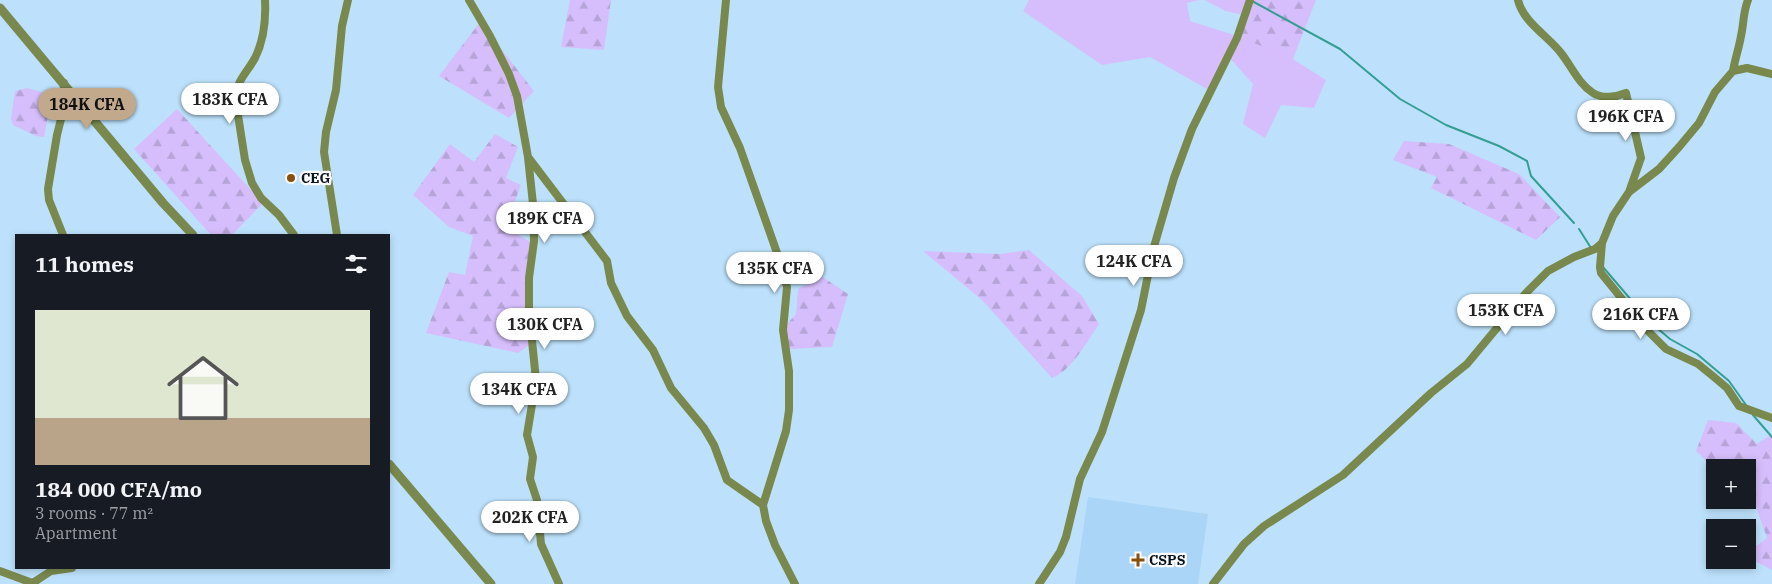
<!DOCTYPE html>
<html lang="en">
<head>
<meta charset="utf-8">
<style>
	:root { --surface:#171b24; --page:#20242c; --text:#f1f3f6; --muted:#9ea1a6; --accent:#c3a98c }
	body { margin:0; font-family:"IBM Plex Serif",serif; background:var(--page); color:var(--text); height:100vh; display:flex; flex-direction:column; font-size:19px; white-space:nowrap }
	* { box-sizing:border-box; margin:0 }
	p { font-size:16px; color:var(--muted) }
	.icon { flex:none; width:28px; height:28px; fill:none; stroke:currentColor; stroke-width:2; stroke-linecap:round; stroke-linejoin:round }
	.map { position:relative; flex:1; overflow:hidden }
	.sheet { position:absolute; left:15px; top:234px; width:375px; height:335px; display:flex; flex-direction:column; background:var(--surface); border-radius:0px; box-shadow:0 2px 8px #0003 }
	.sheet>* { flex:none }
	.fabs { position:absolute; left:1706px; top:459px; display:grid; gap:10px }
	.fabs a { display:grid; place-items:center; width:50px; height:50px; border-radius:0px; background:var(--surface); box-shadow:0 2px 8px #0003; font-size:25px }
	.price { position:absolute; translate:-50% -42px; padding:0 11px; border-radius:18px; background:#fff; color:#222; font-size:16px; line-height:32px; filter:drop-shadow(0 1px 2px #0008) }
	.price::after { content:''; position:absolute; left:50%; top:30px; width:15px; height:11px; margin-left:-8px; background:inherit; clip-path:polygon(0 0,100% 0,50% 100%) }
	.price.active { background:var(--accent); color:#111 }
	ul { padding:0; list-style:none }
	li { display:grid; align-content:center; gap:10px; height:265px; padding:0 20px }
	li span { display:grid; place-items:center; height:155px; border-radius:0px; color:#555 }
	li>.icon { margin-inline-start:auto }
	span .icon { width:90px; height:90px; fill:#fffc; stroke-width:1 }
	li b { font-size:21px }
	h2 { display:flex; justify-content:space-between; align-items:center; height:60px; padding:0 20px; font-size:21px }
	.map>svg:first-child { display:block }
</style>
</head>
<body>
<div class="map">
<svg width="1772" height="584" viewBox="0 0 1772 584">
	<defs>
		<pattern id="forest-firs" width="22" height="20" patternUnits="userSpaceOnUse" patternTransform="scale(1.25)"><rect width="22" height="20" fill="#d5befb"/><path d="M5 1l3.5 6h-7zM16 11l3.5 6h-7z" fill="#b6a3d7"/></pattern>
	</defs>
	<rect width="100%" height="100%" fill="#bde1fc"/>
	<path fill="#abd5f6" d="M 1088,497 L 1208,514 L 1198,584 L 1075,584 Z"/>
	<path fill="#d5befb" d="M 1029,0 L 1200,0 L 1187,3 L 1190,21 L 1237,36 L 1285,54 L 1326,80 L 1314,108 L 1281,105 L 1265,138 L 1243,124 L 1253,84 L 1227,55 L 1209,90 L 1150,57 L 1102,65 L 1023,11 Z
		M 1205,0 L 1250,0 L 1244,15 L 1225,11 Z"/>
	<path fill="url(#forest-firs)" d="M 570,0 L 611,0 L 604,50 L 561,47 Z
		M 1250,0 L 1316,0 L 1293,59 L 1237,36 Z
		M 480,22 L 534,91 L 509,118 L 439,76 Z
		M 27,88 L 42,92 L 49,111 L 44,137 L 36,136 L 13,125 L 11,119 L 15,91 Z
		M 177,109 L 263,203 L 232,235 L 211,235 L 134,149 Z
		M 495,134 L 518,147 L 506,178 L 521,185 L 505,227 L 532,243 L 526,331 L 532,343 L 518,353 L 426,333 L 449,272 L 465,275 L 473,236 L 449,227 L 413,195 L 450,144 L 474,162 Z
		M 1404,141 L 1449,144 L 1519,174 L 1560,217 L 1536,240 L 1431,188 L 1437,177 L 1393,160 Z
		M 1029,250 L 1082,296 L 1099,324 C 1087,341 1072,371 1052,378 L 982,300 L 923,251 L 1000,254 Z
		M 821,276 L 848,294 L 832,347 L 788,349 L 786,332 L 788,323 L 796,314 L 798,289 Z
		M 1708,420 L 1736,423 L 1757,444 L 1772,434 L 1772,570 L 1755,561 L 1756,546 L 1767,538 L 1748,484 L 1748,468 L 1715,469 L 1696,451 Z"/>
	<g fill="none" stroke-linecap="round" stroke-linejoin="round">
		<path stroke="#349e92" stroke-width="2" d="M 1252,1 L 1340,49 L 1400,99 L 1446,125 L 1499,146 L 1527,161 L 1531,176 L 1574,223
			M 1579,229 L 1591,248
			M 1603,267 L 1650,322 L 1670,339 L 1697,354 L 1729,381 L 1746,405
			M 1753,415 L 1772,437"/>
		<path stroke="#79894e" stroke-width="8" d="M 265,0 C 266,20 264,40 255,58 C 248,71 237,81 235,96 L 245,160 L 252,183 L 261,198 L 279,215 L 294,235
			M 469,0 L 490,36 L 509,74 L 517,96 L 528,157 L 607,261 L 611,283 L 627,316 L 653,350 L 671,388 L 704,428 L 714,445 L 727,480 L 763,505
			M 726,0 L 718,87 L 721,107 L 740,148 L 782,267 L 787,287 L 783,330 L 789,371 L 789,410 L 786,431 L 763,505 L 766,521 L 775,545 L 795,584
			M 1518,0 C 1523,22 1548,36 1561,53 C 1572,67 1578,83 1593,93 C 1602,99 1616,97 1626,93 L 1641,158 L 1629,192
			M 1733,71 C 1735,59 1739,48 1741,36 C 1744,23 1743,12 1748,0
			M 528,157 L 533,204 L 534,241 L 529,278 L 529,311 L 536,380 L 527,435 L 533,457 L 530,479 L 537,500 L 541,544 L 559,584
			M 63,235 L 49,200 L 48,189 L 57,135 L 63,111 L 64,83
			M 337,235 L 324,152 L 326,132 L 336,90 L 342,26 L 348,0
			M 1602,243 L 1600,267 L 1601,273 L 1648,331 L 1666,349 L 1698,364 L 1714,377 L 1727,388 L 1739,406 L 1772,418
			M 0,571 L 35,584
			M 31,584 L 51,571 L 72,568
			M 1039,584 L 1060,552 L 1066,537 L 1080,479 L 1102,432 L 1141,310 L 1153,250 L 1174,178 L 1192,129 L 1237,38 L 1250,0
			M 1213,584 L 1244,544 L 1264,526 L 1343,475 L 1431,393 L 1467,364 L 1526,293 L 1548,271 L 1574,257 L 1595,249 L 1602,243 L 1613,216 L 1629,192 L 1659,169 L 1679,147 L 1699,123 L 1715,92 L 1733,71 L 1747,68 L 1772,74"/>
		<path stroke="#79894e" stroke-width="9" d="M 0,8 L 163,203 L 193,235
			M 389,464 L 491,584"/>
	</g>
	<g fill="#8a4f0b" stroke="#fcfcfc" stroke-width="2">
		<circle cx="291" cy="178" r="5"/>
		<path d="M1135.5 552.5h5v5h5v5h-5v5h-5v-5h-5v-5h5z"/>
	</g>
	<g text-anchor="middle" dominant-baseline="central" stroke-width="4.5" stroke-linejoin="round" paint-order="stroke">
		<g font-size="14" font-weight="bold" fill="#09161f" stroke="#fcfcfc" text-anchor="start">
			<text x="301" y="178">CEG</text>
			<text x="1149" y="560">CSPS</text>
		</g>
	</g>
</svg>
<div class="fabs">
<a>+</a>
<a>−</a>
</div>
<b class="price" style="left:230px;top:125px">183K CFA</b>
<b class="price active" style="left:87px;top:130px">184K CFA</b>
<b class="price" style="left:1626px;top:142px">196K CFA</b>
<b class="price" style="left:545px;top:244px">189K CFA</b>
<b class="price" style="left:1134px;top:287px">124K CFA</b>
<b class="price" style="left:775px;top:294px">135K CFA</b>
<b class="price" style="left:1506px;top:336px">153K CFA</b>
<b class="price" style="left:1641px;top:340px">216K CFA</b>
<b class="price" style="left:545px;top:350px">130K CFA</b>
<b class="price" style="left:519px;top:415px">134K CFA</b>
<b class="price" style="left:530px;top:543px">202K CFA</b>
<section class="sheet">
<h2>11 homes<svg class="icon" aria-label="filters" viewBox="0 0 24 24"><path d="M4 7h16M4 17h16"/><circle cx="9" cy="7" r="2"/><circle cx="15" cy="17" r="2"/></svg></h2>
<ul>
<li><span style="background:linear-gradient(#dfe7d0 70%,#b9a48a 0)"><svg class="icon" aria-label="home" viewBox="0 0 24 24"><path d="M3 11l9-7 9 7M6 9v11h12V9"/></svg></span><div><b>184 000 CFA/mo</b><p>3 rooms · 77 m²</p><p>Apartment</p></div></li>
</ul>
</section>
</div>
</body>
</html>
